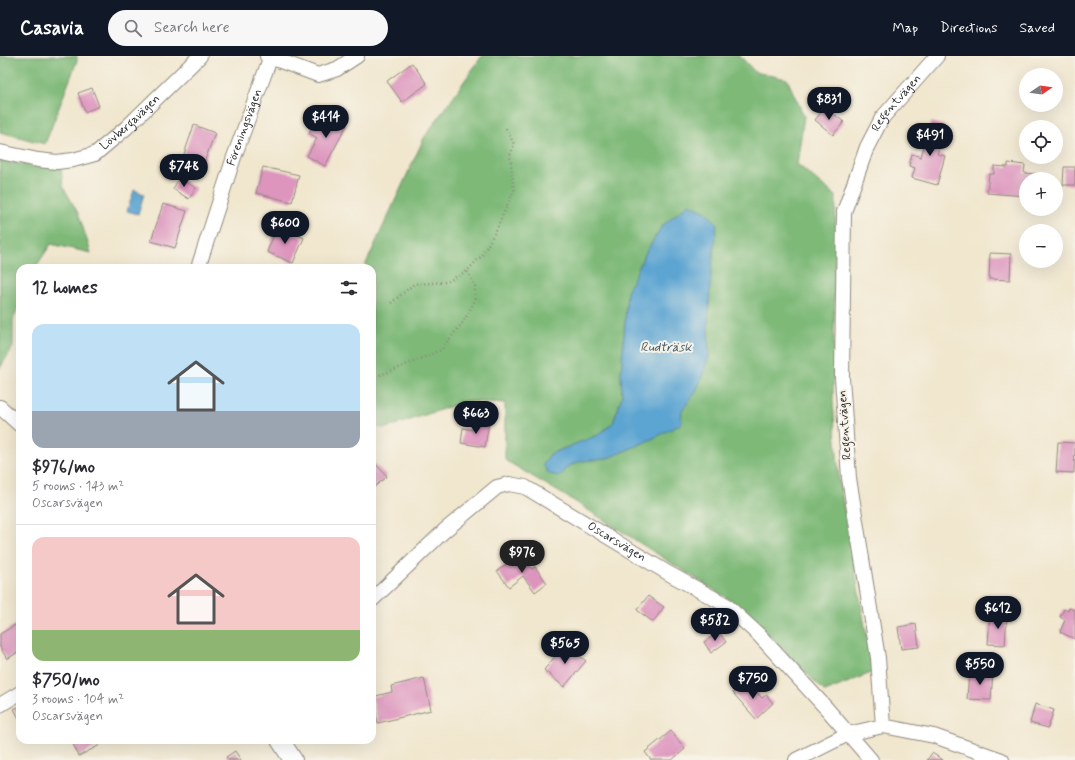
<!DOCTYPE html>
<html lang="en">
<head>
<meta charset="utf-8">
<style>
	:root { --surface:#fff; --page:#f7f7f7; --text:#2b2b33; --muted:#7c7c81; --line:#e1e1e2; --accent:#111827 }
	body { margin:0; font-family:Mynerve,sans-serif; background:var(--page); color:var(--text); height:100vh; display:flex; flex-direction:column; font-size:15px; white-space:nowrap }
	* { box-sizing:border-box; margin:0 }
	p { font-size:13px; color:var(--muted) }
	.icon { flex:none; width:22px; height:22px; fill:none; stroke:currentColor; stroke-width:2; stroke-linecap:round; stroke-linejoin:round }
	.map { position:relative; flex:1; overflow:hidden }
	.drawer { position:absolute; left:16px; top:208px; width:360px; height:480px; display:flex; flex-direction:column; background:var(--surface); border-radius:12px; box-shadow:0 4px 16px #0002 }
	.drawer>* { flex:none }
	.needle { width:26px; rotate:77deg }
	.fabs { position:absolute; left:1019px; top:12px; display:grid; gap:8px }
	.fabs a { display:grid; place-items:center; width:44px; height:44px; border-radius:50%; background:var(--surface); box-shadow:0 4px 16px #0002; font-size:20px }
	.price { position:absolute; translate:-50% -34px; padding:0 9px; border-radius:14px; background:var(--accent); color:#fff; font-size:13px; line-height:26px; filter:drop-shadow(0 1px 2px #0008) }
	.price::after { content:''; position:absolute; left:50%; top:24px; width:12px; height:9px; margin-left:-6px; background:inherit; clip-path:polygon(0 0,100% 0,50% 100%) }
	.price.current { background:#222; color:#fff }
	ul { padding:0; list-style:none }
	li { display:grid; align-content:center; gap:8px; height:212px; padding:0 16px }
	li+li { border-top:1px solid var(--line) }
	li span { display:grid; place-items:center; height:124px; border-radius:12px; color:#555 }
	li>.icon { margin-inline-start:auto }
	span .icon { width:72px; height:72px; fill:#fffc; stroke-width:1 }
	li b { font-size:17px }
	h2 { display:flex; justify-content:space-between; align-items:center; height:48px; padding:0 16px; font-size:17px }
	header { display:flex; align-items:center; gap:24px; box-sizing:border-box; height:56px; padding:0 20px; background:var(--accent); color:#fff }
	header strong { font-size:19px }
	nav { display:flex; gap:22px; margin-inline-start:auto; font-size:14px }
	.search { width:280px; height:36px; background:var(--page); display:flex; align-items:center; gap:10px; box-sizing:border-box; padding:0 14px; border-radius:22px; color:var(--muted); font-size:15px }
	.map>svg:first-child { display:block }
</style>
</head>
<body>
<header>
<strong>Casavia</strong>
<div class="search"><svg class="icon" aria-label="search" viewBox="0 0 24 24"><circle cx="10" cy="10" r="6"/><path d="M15 15l6 6"/></svg>Search here</div>
<nav><a>Map</a><a>Directions</a><a>Saved</a></nav>
</header>
<div class="map">
<svg width="1075" height="704" viewBox="0 0 1075 704">
	<rect width="100%" height="100%" fill="#f7f3e8"/>
	<filter id="ink" filterUnits="userSpaceOnUse"><feTurbulence type="fractalNoise" baseFrequency=".025" numOctaves="2"/><feDisplacementMap in="SourceGraphic" scale="8" xChannelSelector="R" yChannelSelector="G"/><feConvolveMatrix kernelMatrix="1 2 1 2 8 2 1 2 1" color-interpolation-filters="sRGB"/></filter>
	<filter id="wash" filterUnits="userSpaceOnUse"><feTurbulence type="fractalNoise" baseFrequency=".012" numOctaves="4" result="noise"/><feDisplacementMap in="SourceGraphic" scale="16" xChannelSelector="R" yChannelSelector="G"/><feGaussianBlur stdDeviation="0.9" result="paint"/><feColorMatrix in="noise" values="0 0 0 0 0 0 0 0 0 0 0 0 0 0 0 0 0 1.4 0 .05"/><feComposite in="paint" operator="in"/></filter>
	<g filter="url(#wash)">
		<rect width="100%" height="100%" fill="#f1e7cf"/>
		<path fill="#7eb978" stroke="#547252" d="M 0,0 L 77,0 L 77,5 L 45,88 L 0,76 Z
			M 482,0 L 740,0 L 755,16 L 787,23 L 804,60 L 797,108 L 836,140 L 833,345 L 839,424 L 873,616 L 825,636 L 739,550 L 574,445 L 505,404 L 505,347 L 467,345 L 386,372 L 372,371 L 372,212 L 364,212 L 424,82 Z
			M 0,104 L 31,110 L 61,112 L 63,130 L 79,159 L 91,197 L 51,188 L 35,212 L 20,212 L 20,246 L 13,264 L 13,291 L 0,312 Z"/>
		<path fill="#5ca4d2" stroke="#44687e" d="M 134,134 L 144,138 L 138,158 L 127,155 Z
			M 689,148 L 706,156 L 717,167 L 711,217 L 708,268 L 709,301 L 696,336 L 682,354 L 681,368 L 650,384 L 606,403 L 581,405 L 567,411 L 560,420 L 549,418 L 543,409 L 550,398 L 598,379 L 613,367 L 622,340 L 621,318 L 627,236 L 646,196 L 662,170 Z"/>
		<g id="blocks">
			<path fill="#dd95be" d="M 412,7 L 427,28 L 402,46 L 387,25 Z
				M 92,32 L 99,50 L 85,56 L 78,37 Z
				M 825,51 L 844,66 L 833,79 L 815,64 Z
				M 328,59 L 347,69 L 325,110 L 307,100 L 317,82 L 309,77 L 316,64 L 323,67 Z
				M 931,66 L 945,70 L 937,98 L 945,100 L 937,129 L 912,122 L 915,112 L 909,110 L 912,98 L 921,101 Z
				M 194,69 L 215,77 L 201,115 L 181,107 Z
				M 1008,107 L 1025,109 L 1024,117 L 1037,118 L 1037,123 L 1026,123 L 1026,140 L 987,137 L 989,118 L 994,118 L 994,110 L 1008,111 Z
				M 263,111 L 299,119 L 292,146 L 256,137 Z
				M 1064,111 L 1075,111 L 1075,129 L 1063,129 Z
				M 179,122 L 196,132 L 189,143 L 173,133 Z
				M 163,148 L 187,155 L 175,192 L 151,185 Z
				M 277,171 L 304,182 L 293,207 L 267,196 Z
				M 990,197 L 1011,198 L 1010,224 L 989,223 Z
				M 474,365 L 489,367 L 485,391 L 461,387 L 463,372 L 473,374 Z
				M 1058,386 L 1075,387 L 1074,417 L 1056,416 Z
				M 372,404 L 387,420 L 372,433 Z
				M 520,498 L 532,513 L 535,511 L 547,527 L 535,536 L 523,520 L 509,531 L 497,515 Z
				M 648,540 L 664,551 L 653,566 L 637,554 Z
				M 1069,552 L 1075,554 L 1075,583 L 1060,576 L 1065,564 L 1060,561 L 1064,553 L 1068,555 Z
				M 990,558 L 1007,559 L 1005,589 L 988,588 Z
				M 20,566 L 20,595 L 7,603 L 0,591 L 0,578 Z
				M 916,568 L 919,591 L 901,593 L 898,571 Z
				M 719,576 L 726,586 L 711,597 L 704,586 Z
				M 565,588 L 586,605 L 564,631 L 544,614 Z
				M 969,615 L 993,616 L 991,644 L 967,643 Z
				M 424,622 L 431,654 L 378,667 L 372,641 L 392,636 L 391,630 Z
				M 746,625 L 762,642 L 766,639 L 773,647 L 756,663 L 733,637 Z
				M 1035,648 L 1054,654 L 1048,672 L 1030,667 Z
				M 20,650 L 20,664 L 14,653 Z
				M 671,675 L 685,693 L 672,704 L 651,704 L 645,696 Z
				M 71,684 L 98,684 L 100,689 L 79,700 Z
				M 235,695 L 241,704 L 228,704 L 226,701 Z
				M 932,697 L 943,704 L 927,704 Z"/>
		</g>
	</g>
	<g filter="url(#ink)">
		<use href="#blocks" fill-opacity="0" stroke="#8e897d" stroke-width="1"/>
		<g fill="none" stroke-linecap="round" stroke-linejoin="round">
			<g stroke="#8e897d" stroke-width="16">
				<g id="minor">
					<path d="M 267,0 L 318,19 L 337,13 L 357,0"/>
					<path id="s1" d="M 0,96 L 38,104 L 57,106 L 73,104 L 95,98 L 126,72 L 200,0"/>
					<path id="s2" d="M 198,212 L 234,101 L 271,0"/>
					<path d="M 0,351 L 20,369"/>
					<path id="s3" d="M 372,544 L 444,475 L 497,431 L 509,428 L 525,431 L 668,517 L 726,549 L 759,579 L 827,653 L 871,704"/>
					<path d="M 0,649 L 20,637"/>
					<path d="M 883,670 L 934,680 L 1002,704"/>
					<path id="s4" d="M 796,704 L 848,678 L 883,670 L 878,602 L 849,422 L 842,322 L 844,156 L 867,91 L 882,62 L 937,0"/>
				</g>
			</g>
			<g stroke="#8e897d" stroke-width="20">
				<path id="tertiary" d="M 280,684 L 293,704"/>
			</g>
			<path stroke="#8e897d" stroke-width="2.5" stroke-dasharray="1 3" stroke-linecap="butt" d="M 391,247 L 414,228 L 447,226 L 467,215
				M 372,321 L 389,316 L 441,294 L 464,265 L 475,244 L 475,230 L 467,215 L 483,198 L 497,172 L 514,134 L 510,100 L 514,88 L 505,71"/>
			<use href="#minor" stroke="#fff" stroke-width="14"/>
			<use href="#tertiary" stroke="#fff" stroke-width="18"/>
		</g>
	</g>
	<g text-anchor="middle" dominant-baseline="central" stroke-width="4" stroke-linejoin="round" paint-order="stroke">
		<g font-size="12" fill="#2b2b2b" stroke="#f7f3e8">
			<text stroke="none"><textPath href="#s4" startOffset="733">Regentvägen</textPath></text>
			<text stroke="none"><textPath href="#s1" startOffset="144">Lövbergavägen</textPath></text>
			<text stroke="none"><textPath href="#s2" startOffset="148">Föreningsvägen</textPath></text>
			<text transform="translate(845 369) rotate(-94)">Regentvägen</text>
			<text stroke="none"><textPath href="#s3" startOffset="304">Oscarsvägen</textPath></text>
		</g>
		<g font-size="13" font-style="italic" fill="#3c5565" stroke="#f7f3e8">
			<text x="666" y="291">Rudträsk</text>
		</g>
	</g>
</svg>
<div class="fabs">
<a><svg class="needle" viewBox="-14 -14 28 28"><path d="M0-13l5 13h-10z" fill="#e53935"/><path d="M0 13l5-13h-10z" fill="#7c7c81"/></svg></a>
<a><svg class="icon" aria-label="locate" viewBox="0 0 24 24"><circle cx="12" cy="12" r="6"/><path d="M12 2v4M12 18v4M2 12h4M18 12h4"/></svg></a>
<a>+</a>
<a>−</a>
</div>
<b class="price" style="left:829px;top:65px">$831</b>
<b class="price" style="left:326px;top:83px">$414</b>
<b class="price" style="left:930px;top:101px">$491</b>
<b class="price" style="left:184px;top:132px">$748</b>
<b class="price" style="left:285px;top:189px">$600</b>
<b class="price" style="left:476px;top:379px">$663</b>
<b class="price current" style="left:522px;top:518px">$976</b>
<b class="price" style="left:998px;top:574px">$612</b>
<b class="price" style="left:715px;top:586px">$582</b>
<b class="price" style="left:565px;top:609px">$565</b>
<b class="price" style="left:980px;top:630px">$550</b>
<b class="price" style="left:753px;top:644px">$750</b>
<section class="drawer">
<h2>12 homes<svg class="icon" aria-label="filters" viewBox="0 0 24 24"><path d="M4 7h16M4 17h16"/><circle cx="9" cy="7" r="2"/><circle cx="15" cy="17" r="2"/></svg></h2>
<ul>
<li><span style="background:linear-gradient(#bfe0f5 70%,#9aa5b1 0)"><svg class="icon" aria-label="home" viewBox="0 0 24 24"><path d="M3 11l9-7 9 7M6 9v11h12V9"/></svg></span><div><b>$976/mo</b><p>5 rooms · 143 m²</p><p>Oscarsvägen</p></div></li>
<li><span style="background:linear-gradient(#f6c9c9 75%,#8fb573 0)"><svg class="icon" aria-label="home" viewBox="0 0 24 24"><path d="M3 11l9-7 9 7M6 9v11h12V9"/></svg></span><div><b>$750/mo</b><p>3 rooms · 104 m²</p><p>Oscarsvägen</p></div></li>
</ul>
</section>
</div>
</body>
</html>
